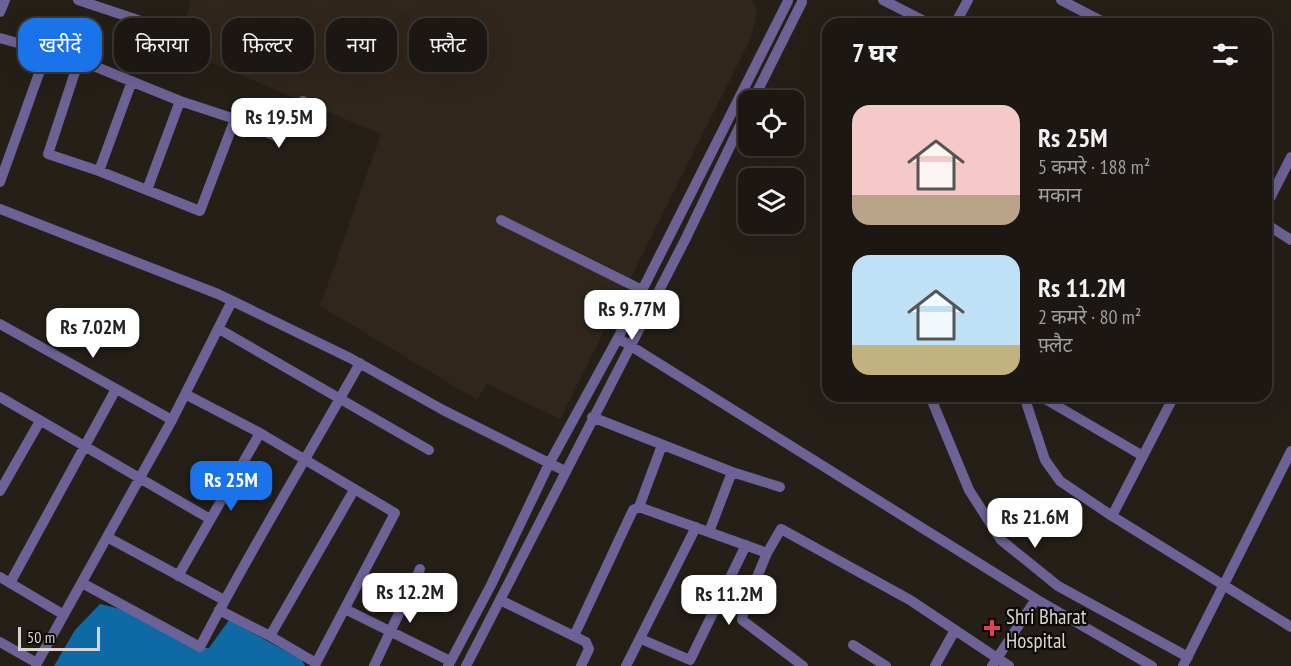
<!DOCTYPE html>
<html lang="hi">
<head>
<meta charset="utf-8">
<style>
	:root { --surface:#1c1712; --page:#292420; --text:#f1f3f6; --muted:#a09f9f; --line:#3a3632; --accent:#1a73e8 }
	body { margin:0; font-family:"PT Sans Narrow","Noto Sans Devanagari",sans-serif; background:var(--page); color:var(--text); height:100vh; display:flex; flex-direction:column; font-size:22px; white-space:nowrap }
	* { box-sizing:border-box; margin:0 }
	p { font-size:20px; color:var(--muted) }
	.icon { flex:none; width:33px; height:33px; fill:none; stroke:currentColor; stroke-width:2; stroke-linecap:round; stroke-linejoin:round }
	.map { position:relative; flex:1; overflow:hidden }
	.sheet { position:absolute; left:822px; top:18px; width:450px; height:384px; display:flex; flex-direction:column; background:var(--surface); border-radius:18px; box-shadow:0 6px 24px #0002,0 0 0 2px var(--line) }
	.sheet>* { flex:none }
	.banner { position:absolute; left:18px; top:18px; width:570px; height:54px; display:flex; gap:12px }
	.tools { position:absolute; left:738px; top:90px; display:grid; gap:12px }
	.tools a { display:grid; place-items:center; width:66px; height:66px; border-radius:12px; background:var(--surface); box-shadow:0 6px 24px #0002,0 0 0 2px var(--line); font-size:30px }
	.scale { position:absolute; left:18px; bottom:15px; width:82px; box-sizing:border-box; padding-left:6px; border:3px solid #d8d4d0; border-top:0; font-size:16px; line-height:21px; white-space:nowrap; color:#d8d4d0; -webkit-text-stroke:4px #0c0907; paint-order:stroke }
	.price { position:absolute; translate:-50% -51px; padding:0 14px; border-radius:12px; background:#fff; color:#222; font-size:20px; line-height:39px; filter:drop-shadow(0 2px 3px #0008) }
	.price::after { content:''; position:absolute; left:50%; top:36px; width:18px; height:14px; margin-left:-9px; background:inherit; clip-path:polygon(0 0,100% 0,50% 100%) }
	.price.on { background:var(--accent); color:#fff }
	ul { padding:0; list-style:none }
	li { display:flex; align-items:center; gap:18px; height:150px; padding:0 30px }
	li span { display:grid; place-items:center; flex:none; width:168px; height:120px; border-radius:18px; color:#555 }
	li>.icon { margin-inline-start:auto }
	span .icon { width:72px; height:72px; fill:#fffc; stroke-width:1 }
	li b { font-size:26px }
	h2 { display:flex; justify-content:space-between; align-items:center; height:72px; padding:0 30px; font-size:26px }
	.pill { padding:0 21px; border-radius:18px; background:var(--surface); box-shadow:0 6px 24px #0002,0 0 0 2px var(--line); font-size:21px; line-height:54px }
	.pill.on { background:var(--accent); color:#fff }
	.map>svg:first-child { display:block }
</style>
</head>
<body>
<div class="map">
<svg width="1291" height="666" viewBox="0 0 1291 666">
	<rect width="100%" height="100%" fill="#251f18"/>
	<path fill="#31261b" d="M 191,0 L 753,0 L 757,13 L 751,38 L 560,419 L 487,384 L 477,400 L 320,306 L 381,134 L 178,49 Z"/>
	<path fill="#0e69a5" d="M 100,604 L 129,611 L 196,648 L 209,648 L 229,620 L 302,660 L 305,666 L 54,666 L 75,630 Z"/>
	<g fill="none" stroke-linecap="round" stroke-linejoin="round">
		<path stroke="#6c6296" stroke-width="10" d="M 78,0 L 138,20
			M 883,0 L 930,24
			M 1061,0 L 1107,24
			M 0,12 L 5,0
			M 955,24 L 968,0
			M 0,38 L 79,60 L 180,101 L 235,119 L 275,136 L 303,101
			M 79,60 L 48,154 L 99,171 L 200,211 L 235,119
			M 753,100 L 802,2
			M 99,171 L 132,81
			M 0,182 L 47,51
			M 147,190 L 180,101
			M 1266,206 L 1291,157
			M 0,209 L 218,294 L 350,358 L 443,410 L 565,471
			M 501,220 L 642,290
			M 1266,224 L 1291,240
			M 0,324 L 172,420
			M 219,329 L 429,450
			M 618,338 L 1036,599 L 1152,666
			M 185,394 L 260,433 L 395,513 L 316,663 L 270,636 L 219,610
			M 930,396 L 969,490 L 1001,540 L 1058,586 L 1188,657
			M 1024,396 L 1045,460 L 1060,481 L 1112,516 L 1291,627
			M 1040,396 L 1143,456
			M 0,397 L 210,519
			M 592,417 L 732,472 L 780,487
			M 0,491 L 40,421
			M 639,507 L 767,553 L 781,529 L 910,600 L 955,630 L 935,666
			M 1112,516 L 1174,396
			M 709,532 L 732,472
			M 107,537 L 224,600
			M 767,553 L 744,608 L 742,620 L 803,666
			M 178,576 L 260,433
			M 0,577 L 64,615
			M 10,583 L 116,389
			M 82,583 L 200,647 C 250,550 307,458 360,363
			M 500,600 L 586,642 L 589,649 L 581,666
			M 345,609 L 450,661
			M 955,630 L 1009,666
			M 270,636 L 354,490
			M 574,636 L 633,510 L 639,507 L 662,445
			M 641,639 L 690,660 L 746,545
			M 0,642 L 37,663 L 172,420 L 232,301
			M 853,645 L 886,666
			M 374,666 L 420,569
			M 448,666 L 491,585 L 549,464 L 618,338 L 788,1
			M 466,666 L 685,240 L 748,109
			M 626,666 L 696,527
			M 992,666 L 1036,599
			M 1183,666 L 1291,451"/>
	</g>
	<path fill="#e0444e" stroke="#0c0907" stroke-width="2" d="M989 619h6v6h6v6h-6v6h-6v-6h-6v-6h6z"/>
	<g text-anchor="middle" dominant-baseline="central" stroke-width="4.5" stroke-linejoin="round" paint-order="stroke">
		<g font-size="21" fill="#d8d4d0" stroke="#0c0907" text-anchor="start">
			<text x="1006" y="616">Shri Bharat<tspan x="1006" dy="24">Hospital</tspan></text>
		</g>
	</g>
</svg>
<div class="tools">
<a><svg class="icon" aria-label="locate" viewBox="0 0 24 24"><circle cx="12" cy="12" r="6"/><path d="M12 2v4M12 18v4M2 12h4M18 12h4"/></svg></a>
<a><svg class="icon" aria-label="layers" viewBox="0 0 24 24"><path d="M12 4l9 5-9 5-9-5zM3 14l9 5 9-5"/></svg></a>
</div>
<div class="scale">50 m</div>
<b class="price" style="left:279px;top:149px">Rs 19.5M</b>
<b class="price" style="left:632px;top:341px">Rs 9.77M</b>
<b class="price" style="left:93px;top:359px">Rs 7.02M</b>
<b class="price on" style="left:231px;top:512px">Rs 25M</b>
<b class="price" style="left:1035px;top:549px">Rs 21.6M</b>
<b class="price" style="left:410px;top:624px">Rs 12.2M</b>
<b class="price" style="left:729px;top:626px">Rs 11.2M</b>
<div class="banner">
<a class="pill on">खरीदें</a>
<a class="pill">किराया</a>
<a class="pill">फ़िल्टर</a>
<a class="pill">नया</a>
<a class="pill">फ़्लैट</a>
</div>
<section class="sheet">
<h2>7 घर<svg class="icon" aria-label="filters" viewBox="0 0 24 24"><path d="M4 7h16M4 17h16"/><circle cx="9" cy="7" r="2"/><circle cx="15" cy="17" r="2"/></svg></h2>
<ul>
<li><span style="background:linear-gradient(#f6c9c9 75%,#b9a48a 0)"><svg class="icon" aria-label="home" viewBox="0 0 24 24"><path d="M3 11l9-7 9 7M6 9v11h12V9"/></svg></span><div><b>Rs 25M</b><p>5 कमरे · 188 m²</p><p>मकान</p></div></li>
<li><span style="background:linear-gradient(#bfe0f5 75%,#c2b280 0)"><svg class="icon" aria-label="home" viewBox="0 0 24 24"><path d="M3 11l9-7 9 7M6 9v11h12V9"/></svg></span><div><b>Rs 11.2M</b><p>2 कमरे · 80 m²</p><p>फ़्लैट</p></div></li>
</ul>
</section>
</div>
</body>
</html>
